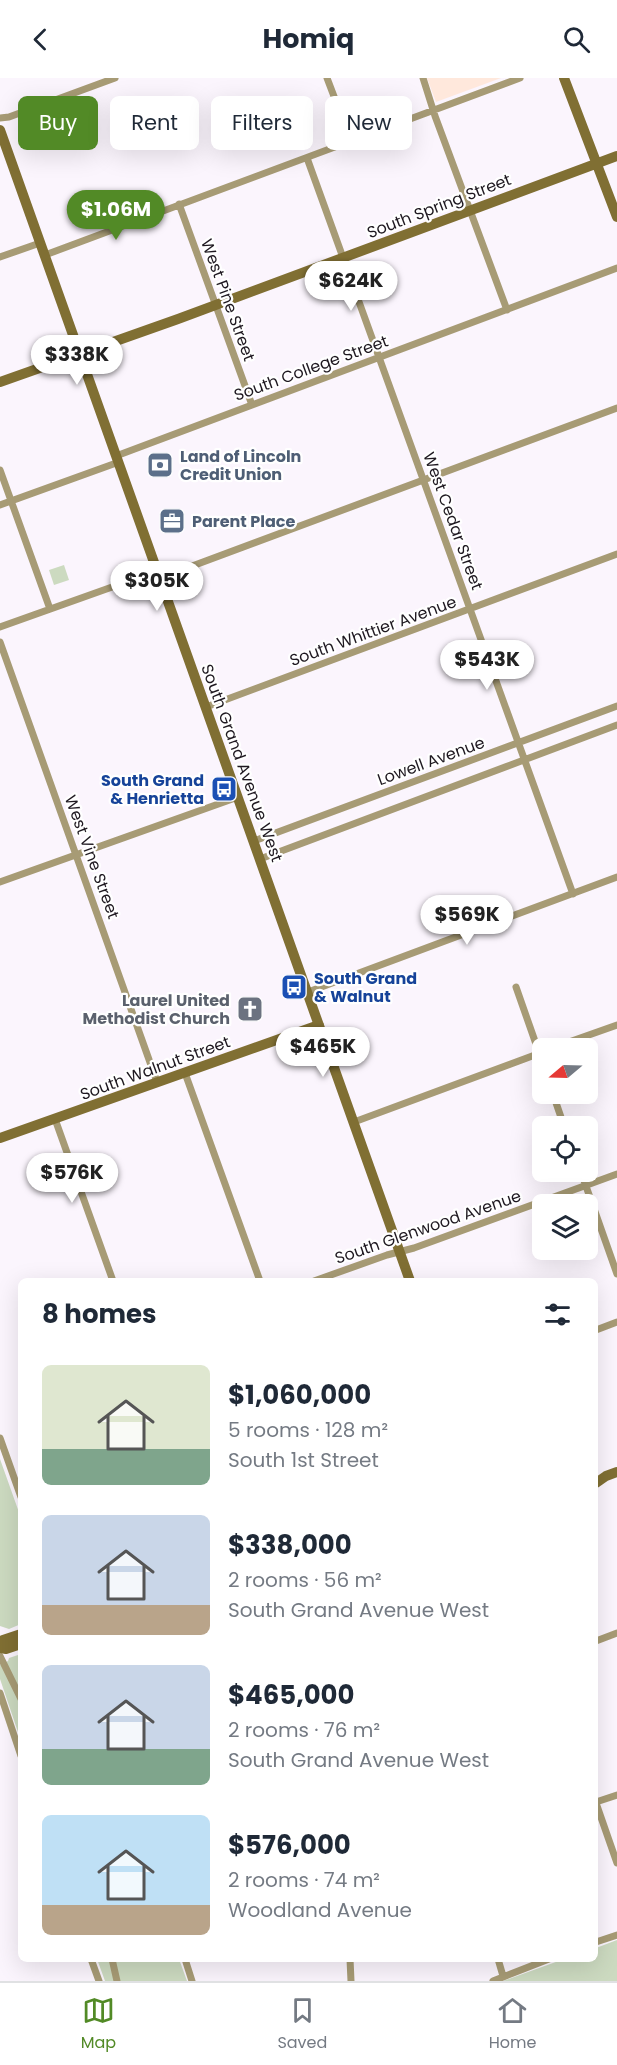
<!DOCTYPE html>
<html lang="en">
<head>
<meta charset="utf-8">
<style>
	:root { --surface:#fff; --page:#f2f2f3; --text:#1f2937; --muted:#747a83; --line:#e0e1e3; --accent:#528a26 }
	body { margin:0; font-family:Poppins,sans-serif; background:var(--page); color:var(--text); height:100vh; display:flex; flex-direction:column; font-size:22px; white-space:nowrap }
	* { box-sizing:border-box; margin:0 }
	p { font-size:20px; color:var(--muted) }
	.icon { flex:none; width:33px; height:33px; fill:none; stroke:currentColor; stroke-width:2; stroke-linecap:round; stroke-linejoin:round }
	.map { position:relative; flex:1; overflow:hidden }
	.panel { position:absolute; left:18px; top:1200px; width:580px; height:684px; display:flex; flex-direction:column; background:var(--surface); border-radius:9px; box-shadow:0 6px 24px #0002 }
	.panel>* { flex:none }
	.banner { position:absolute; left:18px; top:18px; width:582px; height:54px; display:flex; gap:12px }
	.needle { width:39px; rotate:251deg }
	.tools { position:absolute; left:532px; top:960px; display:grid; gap:12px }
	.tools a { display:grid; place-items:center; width:66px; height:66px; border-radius:9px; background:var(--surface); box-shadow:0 6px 24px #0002; font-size:30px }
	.price { position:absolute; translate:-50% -51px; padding:0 14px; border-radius:21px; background:#fff; color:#222; font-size:20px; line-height:39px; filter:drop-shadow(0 2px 3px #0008) }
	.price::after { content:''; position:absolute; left:50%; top:36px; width:18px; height:14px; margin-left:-9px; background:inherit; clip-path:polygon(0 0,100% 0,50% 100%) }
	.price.current { background:var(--accent); color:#fff }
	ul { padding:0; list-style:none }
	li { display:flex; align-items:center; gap:18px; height:150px; padding:0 24px }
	li span { display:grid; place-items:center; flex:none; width:168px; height:120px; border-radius:9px; color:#555 }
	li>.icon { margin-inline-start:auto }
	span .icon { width:72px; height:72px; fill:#fffc; stroke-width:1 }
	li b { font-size:26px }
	h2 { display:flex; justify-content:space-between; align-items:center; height:72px; padding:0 24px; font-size:26px }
	.chip { padding:0 21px; border-radius:9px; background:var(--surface); box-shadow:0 6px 24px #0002; font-size:21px; line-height:54px }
	.chip.current { background:var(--accent); color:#fff }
	header { display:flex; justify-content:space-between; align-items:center; height:78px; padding:0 24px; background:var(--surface); font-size:27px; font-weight:700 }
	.tab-bar { display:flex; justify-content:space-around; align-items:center; height:84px; border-top:2px solid var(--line); background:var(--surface); font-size:16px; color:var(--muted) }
	.tab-bar a { display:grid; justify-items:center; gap:3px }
	.tab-bar .current { color:var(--accent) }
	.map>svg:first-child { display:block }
</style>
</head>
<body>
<header><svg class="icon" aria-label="back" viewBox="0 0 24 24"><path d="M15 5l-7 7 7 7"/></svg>Homiq<svg class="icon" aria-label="search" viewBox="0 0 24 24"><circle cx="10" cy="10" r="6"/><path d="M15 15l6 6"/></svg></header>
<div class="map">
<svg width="617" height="1903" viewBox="0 0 617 1903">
	<rect width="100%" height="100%" fill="#fbf5fd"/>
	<path fill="#ffe8dc" d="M 427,0 L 501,0 L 436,24 Z"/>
	<path fill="#ccdac0" d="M 64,487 L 69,502 L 54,507 L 49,492 Z
		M 0,1381 L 21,1440 L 21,1546 L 9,1551 L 0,1548 Z
		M 21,1576 L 21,1663 L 0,1601 L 0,1587 L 8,1583 L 9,1580 Z
		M 617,1862 L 617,1903 L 503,1903 L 564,1881 L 596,1881 L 596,1870 Z
		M 97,1881 L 179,1881 L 187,1903 L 105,1903 Z"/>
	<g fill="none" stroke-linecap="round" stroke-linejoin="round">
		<path stroke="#a79b75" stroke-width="7" d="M 327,0 L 351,63
			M 423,0 L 435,38 L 507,232
			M 0,40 L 9,39 L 115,0
			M 307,80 L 573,816
			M 179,126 L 252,327
			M 45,177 L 520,0
			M 0,179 L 40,165
			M 116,378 L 617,190
			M 0,392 L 50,531
			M 0,427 L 119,384
			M 160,500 L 617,330
			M 0,549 L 157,493
			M 0,564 L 157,1004
			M 206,629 L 617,476
			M 254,763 L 617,628
			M 260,781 L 617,647
			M 0,804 L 238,719
			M 516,909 L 543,986
			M 308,914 L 617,799
			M 552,970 L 617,947
			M 185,995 L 260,1203
			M 553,1016 L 564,1048
			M 55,1041 L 113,1203
			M 354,1044 L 543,974
			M 581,1094 L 617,1196
			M 314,1203 L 387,1177 L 414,1170 L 617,1096
			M 596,1252 L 617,1244
			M 0,1360 L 21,1419
			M 596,1563 L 617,1555
			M 0,1578 L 21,1621
			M 0,1615 L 21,1678
			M 596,1724 L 617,1717
			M 596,1725 L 617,1785
			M 596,1864 L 617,1857
			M 91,1881 L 99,1903
			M 112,1881 L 117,1903
			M 185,1881 L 192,1903
			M 350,1881 L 351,1903
			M 498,1881 L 503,1898
			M 493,1903 L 549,1881"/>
		<path stroke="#806f33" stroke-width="10" d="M 564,0 L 617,139
			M 0,52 L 410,1203
			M 0,304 L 178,241 L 617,78
			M 0,1060 L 319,947
			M 596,1405 L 606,1398 L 617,1394
			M 0,1566 L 3,1562 L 21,1556
			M 0,1570 L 6,1571 L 21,1566"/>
	</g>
	<defs>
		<g id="bank-square" transform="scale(1.35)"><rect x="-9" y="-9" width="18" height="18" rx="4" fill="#5c6f8a" stroke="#fff"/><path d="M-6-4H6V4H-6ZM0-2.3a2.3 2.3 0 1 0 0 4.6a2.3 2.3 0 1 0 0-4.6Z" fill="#fff"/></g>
		<g id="office-square" transform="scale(1.35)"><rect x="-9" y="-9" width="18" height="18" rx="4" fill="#5c6f8a" stroke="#fff"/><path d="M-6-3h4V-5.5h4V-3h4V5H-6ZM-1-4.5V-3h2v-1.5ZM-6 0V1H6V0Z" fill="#fff"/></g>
		<g id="bus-square" transform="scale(1.35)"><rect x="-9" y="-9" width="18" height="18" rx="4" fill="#1a4fb4" stroke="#fff"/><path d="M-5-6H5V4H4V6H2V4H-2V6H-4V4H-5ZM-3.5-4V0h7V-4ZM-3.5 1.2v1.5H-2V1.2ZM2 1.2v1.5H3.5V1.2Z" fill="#fff"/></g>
		<g id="church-square" transform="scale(1.35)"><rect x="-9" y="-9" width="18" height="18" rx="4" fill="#6b7280" stroke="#fff"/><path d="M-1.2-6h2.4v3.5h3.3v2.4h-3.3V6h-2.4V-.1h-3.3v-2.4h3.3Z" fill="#fff"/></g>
	</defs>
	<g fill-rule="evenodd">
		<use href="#bank-square" x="160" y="387"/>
		<use href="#office-square" x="172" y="443"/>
		<use href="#bus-square" x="224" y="711"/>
		<use href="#bus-square" x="294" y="909"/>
		<use href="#church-square" x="250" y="931"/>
	</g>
	<g text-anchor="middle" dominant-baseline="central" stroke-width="4.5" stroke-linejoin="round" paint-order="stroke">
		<g font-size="16" fill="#1e1820" stroke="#fff">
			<text transform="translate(439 128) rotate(-21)">South Spring Street</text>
			<text transform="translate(228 222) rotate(70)">West Pine Street</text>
			<text transform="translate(311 290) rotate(-20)">South College Street</text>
			<text transform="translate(453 443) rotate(70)">West Cedar Street</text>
			<text transform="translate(373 553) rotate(-20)">South Whittier Avenue</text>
			<text transform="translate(431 683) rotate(-20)">Lowell Avenue</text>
			<text transform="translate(242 685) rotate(70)">South Grand Avenue West</text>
			<text transform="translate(92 779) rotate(70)">West Vine Street</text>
			<text transform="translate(155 990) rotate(-20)">South Walnut Street</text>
			<text transform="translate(428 1149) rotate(-19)">South Glenwood Avenue</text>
		</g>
		<g font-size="16" font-weight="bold" fill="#4e5e75" stroke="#fff" text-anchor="start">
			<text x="180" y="378">Land of Lincoln<tspan x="180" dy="18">Credit Union</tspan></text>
			<text x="192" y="443">Parent Place</text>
		</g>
		<g font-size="16" font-weight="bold" fill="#164399" stroke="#fff" text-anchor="end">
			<text x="204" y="702">South Grand<tspan x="204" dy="18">&amp; Henrietta</tspan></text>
			<text x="314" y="900" text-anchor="start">South Grand<tspan x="314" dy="18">&amp; Walnut</tspan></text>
		</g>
		<g font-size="16" font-weight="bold" fill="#5b616d" stroke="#fff" text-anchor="end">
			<text x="230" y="922">Laurel United<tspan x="230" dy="18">Methodist Church</tspan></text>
		</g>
	</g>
</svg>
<div class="tools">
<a><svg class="needle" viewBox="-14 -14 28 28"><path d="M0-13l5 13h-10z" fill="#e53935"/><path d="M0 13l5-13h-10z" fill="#747a83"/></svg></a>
<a><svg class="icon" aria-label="locate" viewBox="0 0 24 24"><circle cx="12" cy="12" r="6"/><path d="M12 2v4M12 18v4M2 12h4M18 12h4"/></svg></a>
<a><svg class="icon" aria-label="layers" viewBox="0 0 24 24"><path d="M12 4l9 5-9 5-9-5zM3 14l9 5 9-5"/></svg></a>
</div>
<b class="price current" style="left:116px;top:163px">$1.06M</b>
<b class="price" style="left:351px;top:234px">$624K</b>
<b class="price" style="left:77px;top:308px">$338K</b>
<b class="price" style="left:157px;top:534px">$305K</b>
<b class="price" style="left:487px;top:613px">$543K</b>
<b class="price" style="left:467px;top:868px">$569K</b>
<b class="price" style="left:323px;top:1000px">$465K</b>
<b class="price" style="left:72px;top:1126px">$576K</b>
<div class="banner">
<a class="chip current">Buy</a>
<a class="chip">Rent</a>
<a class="chip">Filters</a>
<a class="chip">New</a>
</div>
<section class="panel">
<h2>8 homes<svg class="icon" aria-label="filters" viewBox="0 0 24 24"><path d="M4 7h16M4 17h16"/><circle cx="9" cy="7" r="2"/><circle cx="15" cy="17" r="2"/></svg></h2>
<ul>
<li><span style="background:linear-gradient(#dfe7d0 70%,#7fa58c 0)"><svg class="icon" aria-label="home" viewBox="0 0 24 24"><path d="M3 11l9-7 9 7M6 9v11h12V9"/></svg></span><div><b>$1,060,000</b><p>5 rooms · 128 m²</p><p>South 1st Street</p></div></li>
<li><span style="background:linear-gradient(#c9d6e8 75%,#b9a48a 0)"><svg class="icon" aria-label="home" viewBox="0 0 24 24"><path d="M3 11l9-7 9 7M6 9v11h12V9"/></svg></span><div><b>$338,000</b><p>2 rooms · 56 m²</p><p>South Grand Avenue West</p></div></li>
<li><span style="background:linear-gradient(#c9d6e8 70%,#7fa58c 0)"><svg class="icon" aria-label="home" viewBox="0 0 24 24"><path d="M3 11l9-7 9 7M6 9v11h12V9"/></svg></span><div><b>$465,000</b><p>2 rooms · 76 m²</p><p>South Grand Avenue West</p></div></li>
<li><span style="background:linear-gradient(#bfe0f5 75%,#b9a48a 0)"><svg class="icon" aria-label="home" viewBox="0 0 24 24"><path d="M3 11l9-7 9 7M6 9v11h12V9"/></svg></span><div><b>$576,000</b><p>2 rooms · 74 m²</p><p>Woodland Avenue</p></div></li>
</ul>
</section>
</div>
<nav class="tab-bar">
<a class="current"><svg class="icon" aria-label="map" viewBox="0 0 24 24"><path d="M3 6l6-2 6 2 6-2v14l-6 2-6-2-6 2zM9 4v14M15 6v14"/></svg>Map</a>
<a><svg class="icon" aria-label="saved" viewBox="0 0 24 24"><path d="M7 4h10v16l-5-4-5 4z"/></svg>Saved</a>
<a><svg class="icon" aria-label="home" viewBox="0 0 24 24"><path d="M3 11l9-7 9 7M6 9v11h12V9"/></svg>Home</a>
</nav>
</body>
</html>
